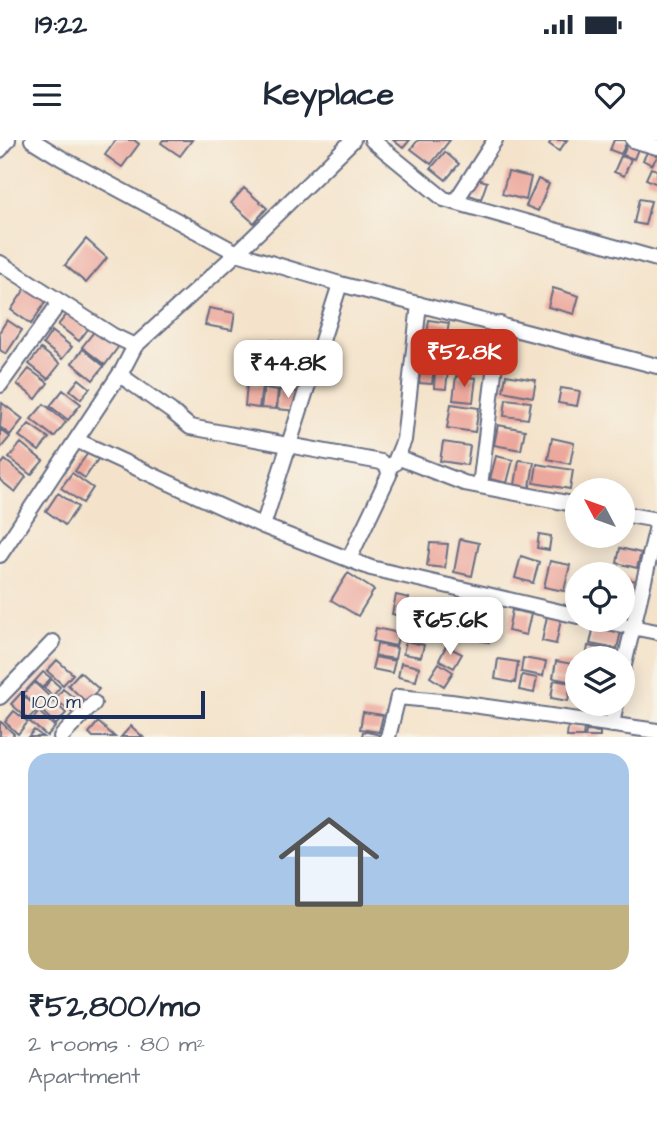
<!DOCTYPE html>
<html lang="en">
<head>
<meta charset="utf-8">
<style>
	:root { --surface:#fff; --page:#f2f2f3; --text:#1f2937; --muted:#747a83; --accent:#c8321e }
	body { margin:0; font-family:"Architects Daughter",sans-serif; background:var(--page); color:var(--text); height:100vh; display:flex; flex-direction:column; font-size:26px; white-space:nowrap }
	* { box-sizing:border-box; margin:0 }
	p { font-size:23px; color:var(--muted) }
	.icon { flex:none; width:38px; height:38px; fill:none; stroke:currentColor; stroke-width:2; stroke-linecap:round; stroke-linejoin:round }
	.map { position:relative; height:597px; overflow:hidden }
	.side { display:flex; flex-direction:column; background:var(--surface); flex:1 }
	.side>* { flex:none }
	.needle { width:46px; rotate:311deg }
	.tools { position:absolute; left:565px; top:338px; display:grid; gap:14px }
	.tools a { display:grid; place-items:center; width:70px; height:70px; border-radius:50%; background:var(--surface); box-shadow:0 4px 18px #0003; font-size:35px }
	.scale { position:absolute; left:21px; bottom:18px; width:184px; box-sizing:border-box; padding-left:7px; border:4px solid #1b2f5e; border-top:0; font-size:19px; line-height:24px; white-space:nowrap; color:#1b2f5e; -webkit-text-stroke:5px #f7f3e8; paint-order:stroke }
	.price { position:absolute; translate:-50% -60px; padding:0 16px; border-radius:14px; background:#fff; color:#222; font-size:23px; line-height:46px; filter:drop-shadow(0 2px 4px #0008) }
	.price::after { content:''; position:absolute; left:50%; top:42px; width:21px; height:16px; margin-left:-10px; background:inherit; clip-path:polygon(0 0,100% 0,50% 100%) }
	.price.selected { background:var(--accent); color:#fff }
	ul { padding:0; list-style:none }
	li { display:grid; align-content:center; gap:14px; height:371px; padding:0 28px }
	li span { display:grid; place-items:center; height:217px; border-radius:21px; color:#555 }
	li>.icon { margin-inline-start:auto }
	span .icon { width:126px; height:126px; fill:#fffc; stroke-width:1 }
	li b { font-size:30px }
	.status { display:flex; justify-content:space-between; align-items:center; height:49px; padding:0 35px; background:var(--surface); direction:ltr }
	.status svg { height:19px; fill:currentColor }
	header { display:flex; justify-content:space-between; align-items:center; height:91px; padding:0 28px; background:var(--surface); font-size:32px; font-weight:800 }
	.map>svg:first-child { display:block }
</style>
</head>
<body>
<div class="status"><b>19:22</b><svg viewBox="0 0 49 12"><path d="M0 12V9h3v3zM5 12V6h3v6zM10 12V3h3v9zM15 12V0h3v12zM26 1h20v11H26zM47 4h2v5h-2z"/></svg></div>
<header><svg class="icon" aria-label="menu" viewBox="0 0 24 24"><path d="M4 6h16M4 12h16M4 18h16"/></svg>Keyplace<svg class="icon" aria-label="heart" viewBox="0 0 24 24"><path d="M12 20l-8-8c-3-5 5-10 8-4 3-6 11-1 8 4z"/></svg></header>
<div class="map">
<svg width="657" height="597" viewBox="0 0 657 597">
	<rect width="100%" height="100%" fill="#f7f3e8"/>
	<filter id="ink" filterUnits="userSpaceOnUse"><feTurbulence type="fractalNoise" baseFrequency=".0143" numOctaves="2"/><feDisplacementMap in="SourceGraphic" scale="14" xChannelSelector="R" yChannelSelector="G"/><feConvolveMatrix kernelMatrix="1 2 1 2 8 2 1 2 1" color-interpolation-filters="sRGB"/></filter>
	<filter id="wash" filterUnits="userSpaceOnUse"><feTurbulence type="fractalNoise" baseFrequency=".00686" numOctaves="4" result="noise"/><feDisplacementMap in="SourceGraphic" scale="28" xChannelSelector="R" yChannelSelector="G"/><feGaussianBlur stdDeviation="1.57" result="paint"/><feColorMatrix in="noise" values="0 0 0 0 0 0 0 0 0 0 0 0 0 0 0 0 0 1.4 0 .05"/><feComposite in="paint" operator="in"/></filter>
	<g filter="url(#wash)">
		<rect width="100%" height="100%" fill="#f4e3ca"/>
		<g id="blocks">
			<path fill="#eda89d" d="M 116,0 L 134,0 L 139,4 L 122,27 L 105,15 Z
				M 163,0 L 192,0 L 180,16 L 161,3 Z
				M 393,0 L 410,0 L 403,8 Z
				M 418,0 L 450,0 L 431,24 L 411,9 Z
				M 552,0 L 567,0 L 559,11 L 549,4 Z
				M 614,0 L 628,0 L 621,14 L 610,10 Z
				M 629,0 L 640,4 L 634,19 L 623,15 Z
				M 651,5 L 657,9 L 657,17 L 652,25 L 643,20 Z
				M 445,12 L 459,24 L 446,40 L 431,28 Z
				M 621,16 L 631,19 L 624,36 L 614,32 Z
				M 651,28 L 657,30 L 657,44 L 646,39 Z
				M 508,32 L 531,37 L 526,60 L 502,54 Z
				M 475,38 L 487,42 L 481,59 L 469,55 Z
				M 538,39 L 549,44 L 538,71 L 526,66 Z
				M 244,48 L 267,68 L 254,83 L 231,63 Z
				M 639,59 L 651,61 L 645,85 L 634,83 Z
				M 86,99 L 107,118 L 86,143 L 65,125 Z
				M 27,146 L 47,160 L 31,184 L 11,170 Z
				M 553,148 L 579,156 L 574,174 L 548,167 Z
				M 209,168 L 235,173 L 232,190 L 205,185 Z
				M 68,173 L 88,189 L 79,201 L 58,185 Z
				M 7,180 L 22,190 L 6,214 L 0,210 L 0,191 Z
				M 429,180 L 449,183 L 446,199 L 427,196 Z
				M 97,188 L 119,206 L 105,225 L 82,207 Z
				M 52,191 L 72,207 L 62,219 L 43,204 Z
				M 270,200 L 291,203 L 289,221 L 268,218 Z
				M 427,202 L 450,207 L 446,224 L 423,219 Z
				M 41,209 L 60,224 L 48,239 L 29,224 Z
				M 83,209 L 104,226 L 93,240 L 72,223 Z
				M 251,219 L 264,220 L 261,241 L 248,239 Z
				M 268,220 L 282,222 L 279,239 L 266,237 Z
				M 421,224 L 434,225 L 432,244 L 419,243 Z
				M 29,229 L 48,243 L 36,259 L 17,244 Z
				M 435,229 L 448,230 L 446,249 L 434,248 Z
				M 506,235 L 536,240 L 533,257 L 503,251 Z
				M 456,236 L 476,238 L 473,262 L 453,260 Z
				M 79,239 L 90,248 L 81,259 L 70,250 Z
				M 247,244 L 262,246 L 259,268 L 245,266 Z
				M 264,248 L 278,250 L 276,269 L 261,268 Z
				M 561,248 L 580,251 L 577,266 L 558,263 Z
				M 63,250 L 81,264 L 68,280 L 50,266 Z
				M 279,250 L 299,252 L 297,271 L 277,269 Z
				M 506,259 L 531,262 L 528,279 L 504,276 Z
				M 2,263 L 23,279 L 10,295 L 0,287 Z
				M 44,264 L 66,282 L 54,297 L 31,279 Z
				M 451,264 L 479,268 L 475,292 L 447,288 Z
				M 29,284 L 49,298 L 39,311 L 19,296 Z
				M 498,285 L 525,290 L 521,310 L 494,305 Z
				M 0,289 L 10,297 L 0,309 Z
				M 552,298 L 574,303 L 570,324 L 548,319 Z
				M 443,302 L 470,306 L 467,325 L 440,321 Z
				M 21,303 L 43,321 L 31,335 L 9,318 Z
				M 88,313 L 98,319 L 85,338 L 75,331 Z
				M 496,316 L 513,320 L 507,343 L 490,339 Z
				M 5,320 L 26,337 L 15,352 L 0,340 L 0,326 Z
				M 519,320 L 534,322 L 530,347 L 515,345 Z
				M 537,324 L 573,330 L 570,349 L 534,343 Z
				M 72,333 L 93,348 L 83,363 L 61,348 Z
				M 58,353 L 78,367 L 65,385 L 46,371 Z
				M 539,394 L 551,396 L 549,410 L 537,408 Z
				M 460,399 L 479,403 L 472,436 L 454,432 Z
				M 430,403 L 448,404 L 445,428 L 427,426 Z
				M 620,408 L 641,413 L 637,428 L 617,423 Z
				M 521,416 L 539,422 L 533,443 L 515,438 Z
				M 550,421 L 570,425 L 564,451 L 544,447 Z
				M 348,433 L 374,450 L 358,476 L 331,460 Z
				M 623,438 L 636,441 L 630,464 L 623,462 Z
				M 396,455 L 409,458 L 404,477 L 392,474 Z
				M 512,470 L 531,474 L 526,495 L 508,491 Z
				M 547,476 L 561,479 L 556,504 L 542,501 Z
				M 594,486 L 621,491 L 617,509 L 590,504 Z
				M 469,487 L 491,491 L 489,502 L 467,498 Z
				M 376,488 L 399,493 L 396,506 L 373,501 Z
				M 406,501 L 424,505 L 421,517 L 403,514 Z
				M 377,504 L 397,508 L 395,519 L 375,516 Z
				M 446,506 L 462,514 L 454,528 L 439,520 Z
				M 588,506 L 615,511 L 614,518 L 586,518 Z
				M 375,517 L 395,521 L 392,533 L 372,529 Z
				M 523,518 L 546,522 L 543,536 L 521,532 Z
				M 498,519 L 518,522 L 515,543 L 495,539 Z
				M 57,520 L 73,534 L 63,545 L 47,531 Z
				M 556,521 L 578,525 L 577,543 L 553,538 Z
				M 401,523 L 419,527 L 416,541 L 398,537 Z
				M 439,523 L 453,532 L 444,546 L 430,537 Z
				M 43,532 L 51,538 L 42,548 L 35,541 Z
				M 80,532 L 99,549 L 87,563 L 68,545 Z
				M 522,535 L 537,538 L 534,553 L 519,550 Z
				M 51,539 L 60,547 L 53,556 L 44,548 Z
				M 554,540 L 571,543 L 568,561 L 551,558 Z
				M 34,542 L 51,558 L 41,570 L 23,554 Z
				M 63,549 L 79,562 L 71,572 L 55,559 Z
				M 21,553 L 38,569 L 28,579 L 11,564 Z
				M 53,561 L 66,573 L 56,585 L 43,572 Z
				M 14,571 L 28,582 L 18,594 L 5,582 Z
				M 39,572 L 55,587 L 47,596 L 30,582 Z
				M 363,572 L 383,575 L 379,592 L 360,589 Z
				M 0,581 L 14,594 L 12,597 L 0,597 Z
				M 98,582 L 115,597 L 93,597 L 89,593 Z
				M 131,586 L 143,597 L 121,597 Z
				M 568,586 L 584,588 L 583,597 L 567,597 Z
				M 34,590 L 43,597 L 28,597 Z
				M 363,591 L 380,595 L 379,597 L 362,597 Z
				M 586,591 L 600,592 L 600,597 L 585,597 Z"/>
		</g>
	</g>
	<g filter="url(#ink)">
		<use href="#blocks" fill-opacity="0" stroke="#676e84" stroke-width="2"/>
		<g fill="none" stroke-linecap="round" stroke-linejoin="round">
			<g stroke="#676e84" stroke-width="18">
				<path id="minor" d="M 32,0 L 61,18 L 237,113 L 340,144 L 657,226
					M 372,0 L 444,59 L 657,119
					M 633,0 L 657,7
					M 0,10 L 8,0
					M 455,62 L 495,0
					M 0,123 L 112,195 L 135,206
					M 120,235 L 171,271 L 190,287 L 381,322 L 388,327 L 389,335 L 349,419
					M 0,245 L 60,162
					M 76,300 L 263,386 L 371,428 L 578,476
					M 397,317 L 464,343 L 578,365
					M 394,324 L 404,300 L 419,164
					M 480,346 L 500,184
					M 623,374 L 657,380
					M 263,386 L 340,144
					M 0,415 L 123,229 L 135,206 L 237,113 L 353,0
					M 597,480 L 657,492
					M 623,529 L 657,386
					M 0,557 L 53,502
					M 612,585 L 616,564
					M 61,597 L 94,563
					M 388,597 L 398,557 L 451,562 L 657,591"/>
			</g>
			<use href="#minor" stroke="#fff" stroke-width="14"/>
		</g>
	</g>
</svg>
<div class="tools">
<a><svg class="needle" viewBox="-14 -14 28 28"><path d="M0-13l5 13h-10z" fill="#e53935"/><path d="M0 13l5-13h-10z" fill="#747a83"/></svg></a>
<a><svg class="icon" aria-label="locate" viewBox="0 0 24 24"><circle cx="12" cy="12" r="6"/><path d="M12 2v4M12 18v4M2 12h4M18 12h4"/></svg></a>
<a><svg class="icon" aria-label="layers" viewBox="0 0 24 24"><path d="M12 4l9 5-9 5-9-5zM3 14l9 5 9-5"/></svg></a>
</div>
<div class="scale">100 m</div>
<b class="price selected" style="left:464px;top:249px">₹52.8K</b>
<b class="price" style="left:288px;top:260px">₹44.8K</b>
<b class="price" style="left:450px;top:517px">₹65.6K</b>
</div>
<section class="side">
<ul>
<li><span style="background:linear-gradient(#a9c7e8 70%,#c2b280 0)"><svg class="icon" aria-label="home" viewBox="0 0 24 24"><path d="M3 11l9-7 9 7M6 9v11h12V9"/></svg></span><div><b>₹52,800/mo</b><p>2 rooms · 80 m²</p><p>Apartment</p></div></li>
</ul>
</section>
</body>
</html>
